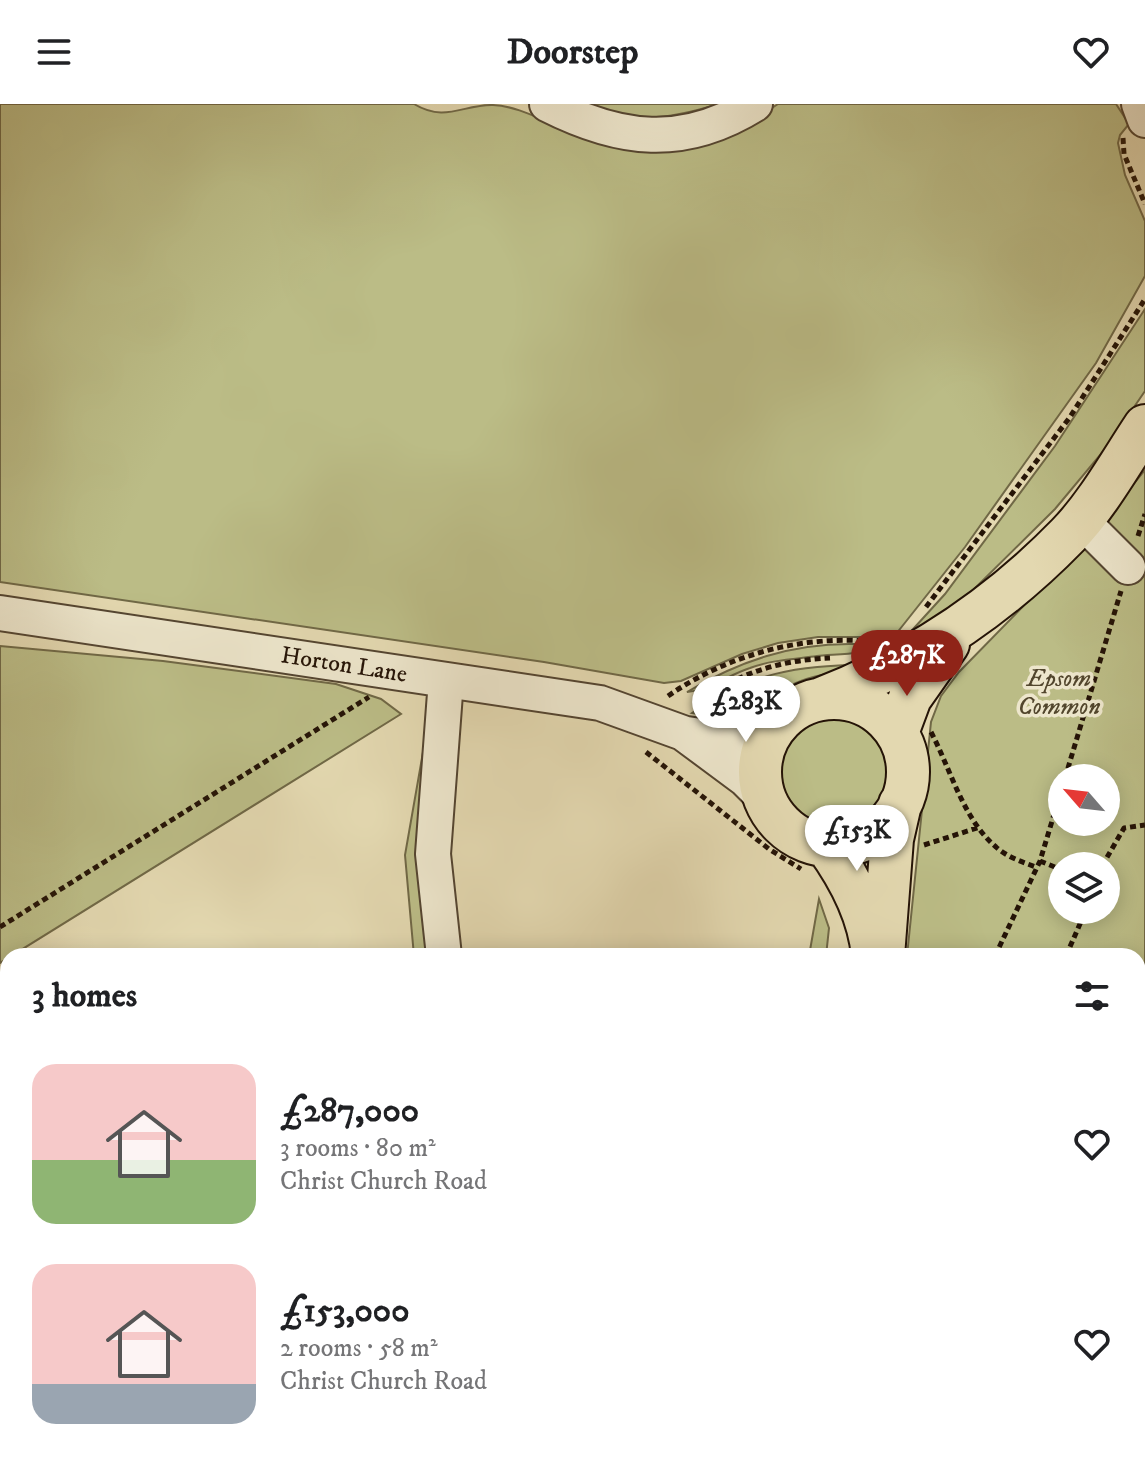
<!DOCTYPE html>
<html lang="en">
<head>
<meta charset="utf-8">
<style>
	:root { --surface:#fff; --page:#f2f2f2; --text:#202124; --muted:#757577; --accent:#8f2418 }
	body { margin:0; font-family:"IM FELL DW Pica",serif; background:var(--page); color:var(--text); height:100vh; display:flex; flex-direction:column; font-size:30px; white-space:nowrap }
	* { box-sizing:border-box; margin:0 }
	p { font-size:26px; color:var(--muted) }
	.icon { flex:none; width:44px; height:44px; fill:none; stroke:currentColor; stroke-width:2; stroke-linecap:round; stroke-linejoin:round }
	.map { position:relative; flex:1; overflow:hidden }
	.panel { position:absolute; left:0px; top:844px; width:1146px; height:514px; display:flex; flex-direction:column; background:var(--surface); border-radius:24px 24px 0 0; box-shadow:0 4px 20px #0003 }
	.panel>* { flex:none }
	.needle { width:52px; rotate:298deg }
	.buttons { position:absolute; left:1048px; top:660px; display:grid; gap:16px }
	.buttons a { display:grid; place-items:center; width:72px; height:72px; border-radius:50%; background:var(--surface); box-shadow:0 4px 20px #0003; font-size:40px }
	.price { position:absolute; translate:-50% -68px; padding:0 18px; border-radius:28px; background:#fff; color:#222; font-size:26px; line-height:52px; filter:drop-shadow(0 2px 4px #0008) }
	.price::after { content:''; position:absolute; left:50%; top:48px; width:24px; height:18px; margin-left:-12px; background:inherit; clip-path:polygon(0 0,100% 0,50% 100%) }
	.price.selected { background:var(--accent); color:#fff }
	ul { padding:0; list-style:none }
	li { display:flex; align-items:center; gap:24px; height:200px; padding:0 32px }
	li span { display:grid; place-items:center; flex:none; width:224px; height:160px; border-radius:24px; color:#555 }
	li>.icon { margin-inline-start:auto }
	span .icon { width:96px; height:96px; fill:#fffc; stroke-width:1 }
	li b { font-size:34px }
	h2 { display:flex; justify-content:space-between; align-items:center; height:96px; padding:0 32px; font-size:34px }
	header { display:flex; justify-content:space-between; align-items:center; height:104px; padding:0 32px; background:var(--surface); font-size:36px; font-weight:800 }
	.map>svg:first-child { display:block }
</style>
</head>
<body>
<header><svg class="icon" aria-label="menu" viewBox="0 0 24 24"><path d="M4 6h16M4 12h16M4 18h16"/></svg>Doorstep<svg class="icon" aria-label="heart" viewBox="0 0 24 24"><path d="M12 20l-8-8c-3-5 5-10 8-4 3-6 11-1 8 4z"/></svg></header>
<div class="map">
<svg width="1145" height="1357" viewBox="0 0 1145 1357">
	<rect width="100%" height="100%" fill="#e3d8b0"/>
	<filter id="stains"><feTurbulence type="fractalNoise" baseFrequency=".0025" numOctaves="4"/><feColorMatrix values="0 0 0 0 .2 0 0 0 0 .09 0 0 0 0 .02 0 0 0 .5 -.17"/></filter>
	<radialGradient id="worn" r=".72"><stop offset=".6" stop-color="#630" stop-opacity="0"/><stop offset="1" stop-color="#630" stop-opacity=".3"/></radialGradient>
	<path fill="#bbbc86" stroke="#706846" stroke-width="2" fill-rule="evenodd" d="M 0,0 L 414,0 C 445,19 464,0 493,1 C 514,2 534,12 553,20 L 750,18 L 778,0 L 1116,0 L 1129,20 L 1120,31 L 1118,39 L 1125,71 L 1145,117 L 1145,172 L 1096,259 L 965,443 L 896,530 L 888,533 L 818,533 L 778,539 L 742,550 L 681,577 L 664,579 L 544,558 L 0,478 Z
		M 579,0 L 718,0 C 659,19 637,16 579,0 Z
		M 1145,205 L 1145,287 L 1106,344 L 1055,405 L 963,496 L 905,534 L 945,490 L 1055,342 Z
		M 1145,366 L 1145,1357 L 706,1357 L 710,1350 L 1138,1350 L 1138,852 L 907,852 L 931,618 L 941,592 L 959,568 L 1087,437 ZM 1062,674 L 1106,674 L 1106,718 L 1062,718 ZM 1062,762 L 1106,762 L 1106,806 L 1062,806 Z
		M 854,540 L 877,542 C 869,551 831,550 817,552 C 795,555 771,556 750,564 C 728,571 710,586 687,588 C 739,557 792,539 854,540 Z
		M 0,542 L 163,557 L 336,580 L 381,595 L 401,610 L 0,859 Z
		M 867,560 C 843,570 824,568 801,577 C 785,582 773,594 759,603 C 738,615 714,613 692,609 C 755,567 793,563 867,560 Z
		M778 665a56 56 0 1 1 112 0a56 56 0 1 1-112 0Z
		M 429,614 L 439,852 L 414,852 L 405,751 Z
		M 819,795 L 829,824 L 826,852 L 809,852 Z
		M 75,1350 L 656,1350 L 652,1357 L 67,1357 Z"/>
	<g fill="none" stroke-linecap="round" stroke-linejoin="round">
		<g stroke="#544531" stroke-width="38">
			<path id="minor" d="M 547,0 C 620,37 683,45 755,0
				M 1139,0 L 1145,16
				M 1080,415 L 1128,463
				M 0,509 L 600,599 L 683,629 L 745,675 L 767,697
				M 687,630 L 727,636 L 772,630
				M 444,852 L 433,750 L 446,576"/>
		</g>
		<g stroke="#251407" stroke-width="46">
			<path id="major" d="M760 668a74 74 0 1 1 148 0a74 74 0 1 1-148 0Z
				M 821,595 C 916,558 996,505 1068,431 C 1098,400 1121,358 1145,322
				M 897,629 L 910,594 L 948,540
				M 826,741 C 850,774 869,810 873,851
				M 883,852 L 892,735 L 900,700
				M 659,1357 L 663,1350"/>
		</g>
		<path stroke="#251407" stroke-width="5" stroke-dasharray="6 4" stroke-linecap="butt" d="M 1123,34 L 1124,50 L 1145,100
			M 1138,432 L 1145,410
			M 926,503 L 1070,313 L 1145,195
			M 668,592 C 726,552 797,532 867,537
			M 695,601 C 734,570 780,556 830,554
			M 931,628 C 951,666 963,715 996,743 C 1007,753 1022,758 1036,763
			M 646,648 L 769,745 L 801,765
			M 1065,674 L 1121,487
			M 924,741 L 980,723
			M 1040,757 L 1062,766
			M 1102,762 L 1124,724 L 1145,721
			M 0,823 L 369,593
			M 995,852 L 1040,757 L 1062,684
			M 1066,852 L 1086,806
			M 1138,959 L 1145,956
			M 1138,1174 L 1145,1177
			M 1138,1289 L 1145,1283
			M 721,1357 L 725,1350
			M 1085,1357 L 1086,1350"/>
		<use href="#minor" stroke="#ede6cc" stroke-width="34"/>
		<use href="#major" stroke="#e3d8b0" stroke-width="42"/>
	</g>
	<g text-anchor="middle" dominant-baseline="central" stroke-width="7" stroke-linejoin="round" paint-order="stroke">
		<g font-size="24" fill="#251407" stroke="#ede6cc">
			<text transform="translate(344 561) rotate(9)">Horton Lane</text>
		</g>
		<g font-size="24" font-style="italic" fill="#52462d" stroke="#ede6cc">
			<text x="1059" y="575">Epsom<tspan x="1059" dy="28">Common</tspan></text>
		</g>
	</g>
	<rect width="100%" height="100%" filter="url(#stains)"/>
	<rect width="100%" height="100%" fill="url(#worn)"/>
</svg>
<div class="buttons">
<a><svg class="needle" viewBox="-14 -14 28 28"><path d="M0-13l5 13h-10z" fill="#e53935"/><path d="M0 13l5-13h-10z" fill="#757577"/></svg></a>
<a><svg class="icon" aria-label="layers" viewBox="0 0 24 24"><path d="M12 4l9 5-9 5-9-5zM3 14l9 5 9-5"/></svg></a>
</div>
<b class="price selected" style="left:907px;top:594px">£287K</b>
<b class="price" style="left:746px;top:640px">£283K</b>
<b class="price" style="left:857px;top:769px">£153K</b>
<section class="panel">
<h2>3 homes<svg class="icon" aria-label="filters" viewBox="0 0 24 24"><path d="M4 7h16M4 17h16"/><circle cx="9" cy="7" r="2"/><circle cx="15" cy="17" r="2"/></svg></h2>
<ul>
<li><span style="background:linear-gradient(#f6c9c9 60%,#8fb573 0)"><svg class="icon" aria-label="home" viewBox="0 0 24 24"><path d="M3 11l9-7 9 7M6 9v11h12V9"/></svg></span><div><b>£287,000</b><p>3 rooms · 80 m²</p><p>Christ Church Road</p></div><svg class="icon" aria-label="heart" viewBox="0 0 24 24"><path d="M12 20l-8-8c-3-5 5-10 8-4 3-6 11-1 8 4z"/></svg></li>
<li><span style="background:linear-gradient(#f6c9c9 75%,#9aa5b1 0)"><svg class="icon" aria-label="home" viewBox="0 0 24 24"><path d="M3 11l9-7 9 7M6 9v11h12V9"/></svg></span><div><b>£153,000</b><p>2 rooms · 58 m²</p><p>Christ Church Road</p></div><svg class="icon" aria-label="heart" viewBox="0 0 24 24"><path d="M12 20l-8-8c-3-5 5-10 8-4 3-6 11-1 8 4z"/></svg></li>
</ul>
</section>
</div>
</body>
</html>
